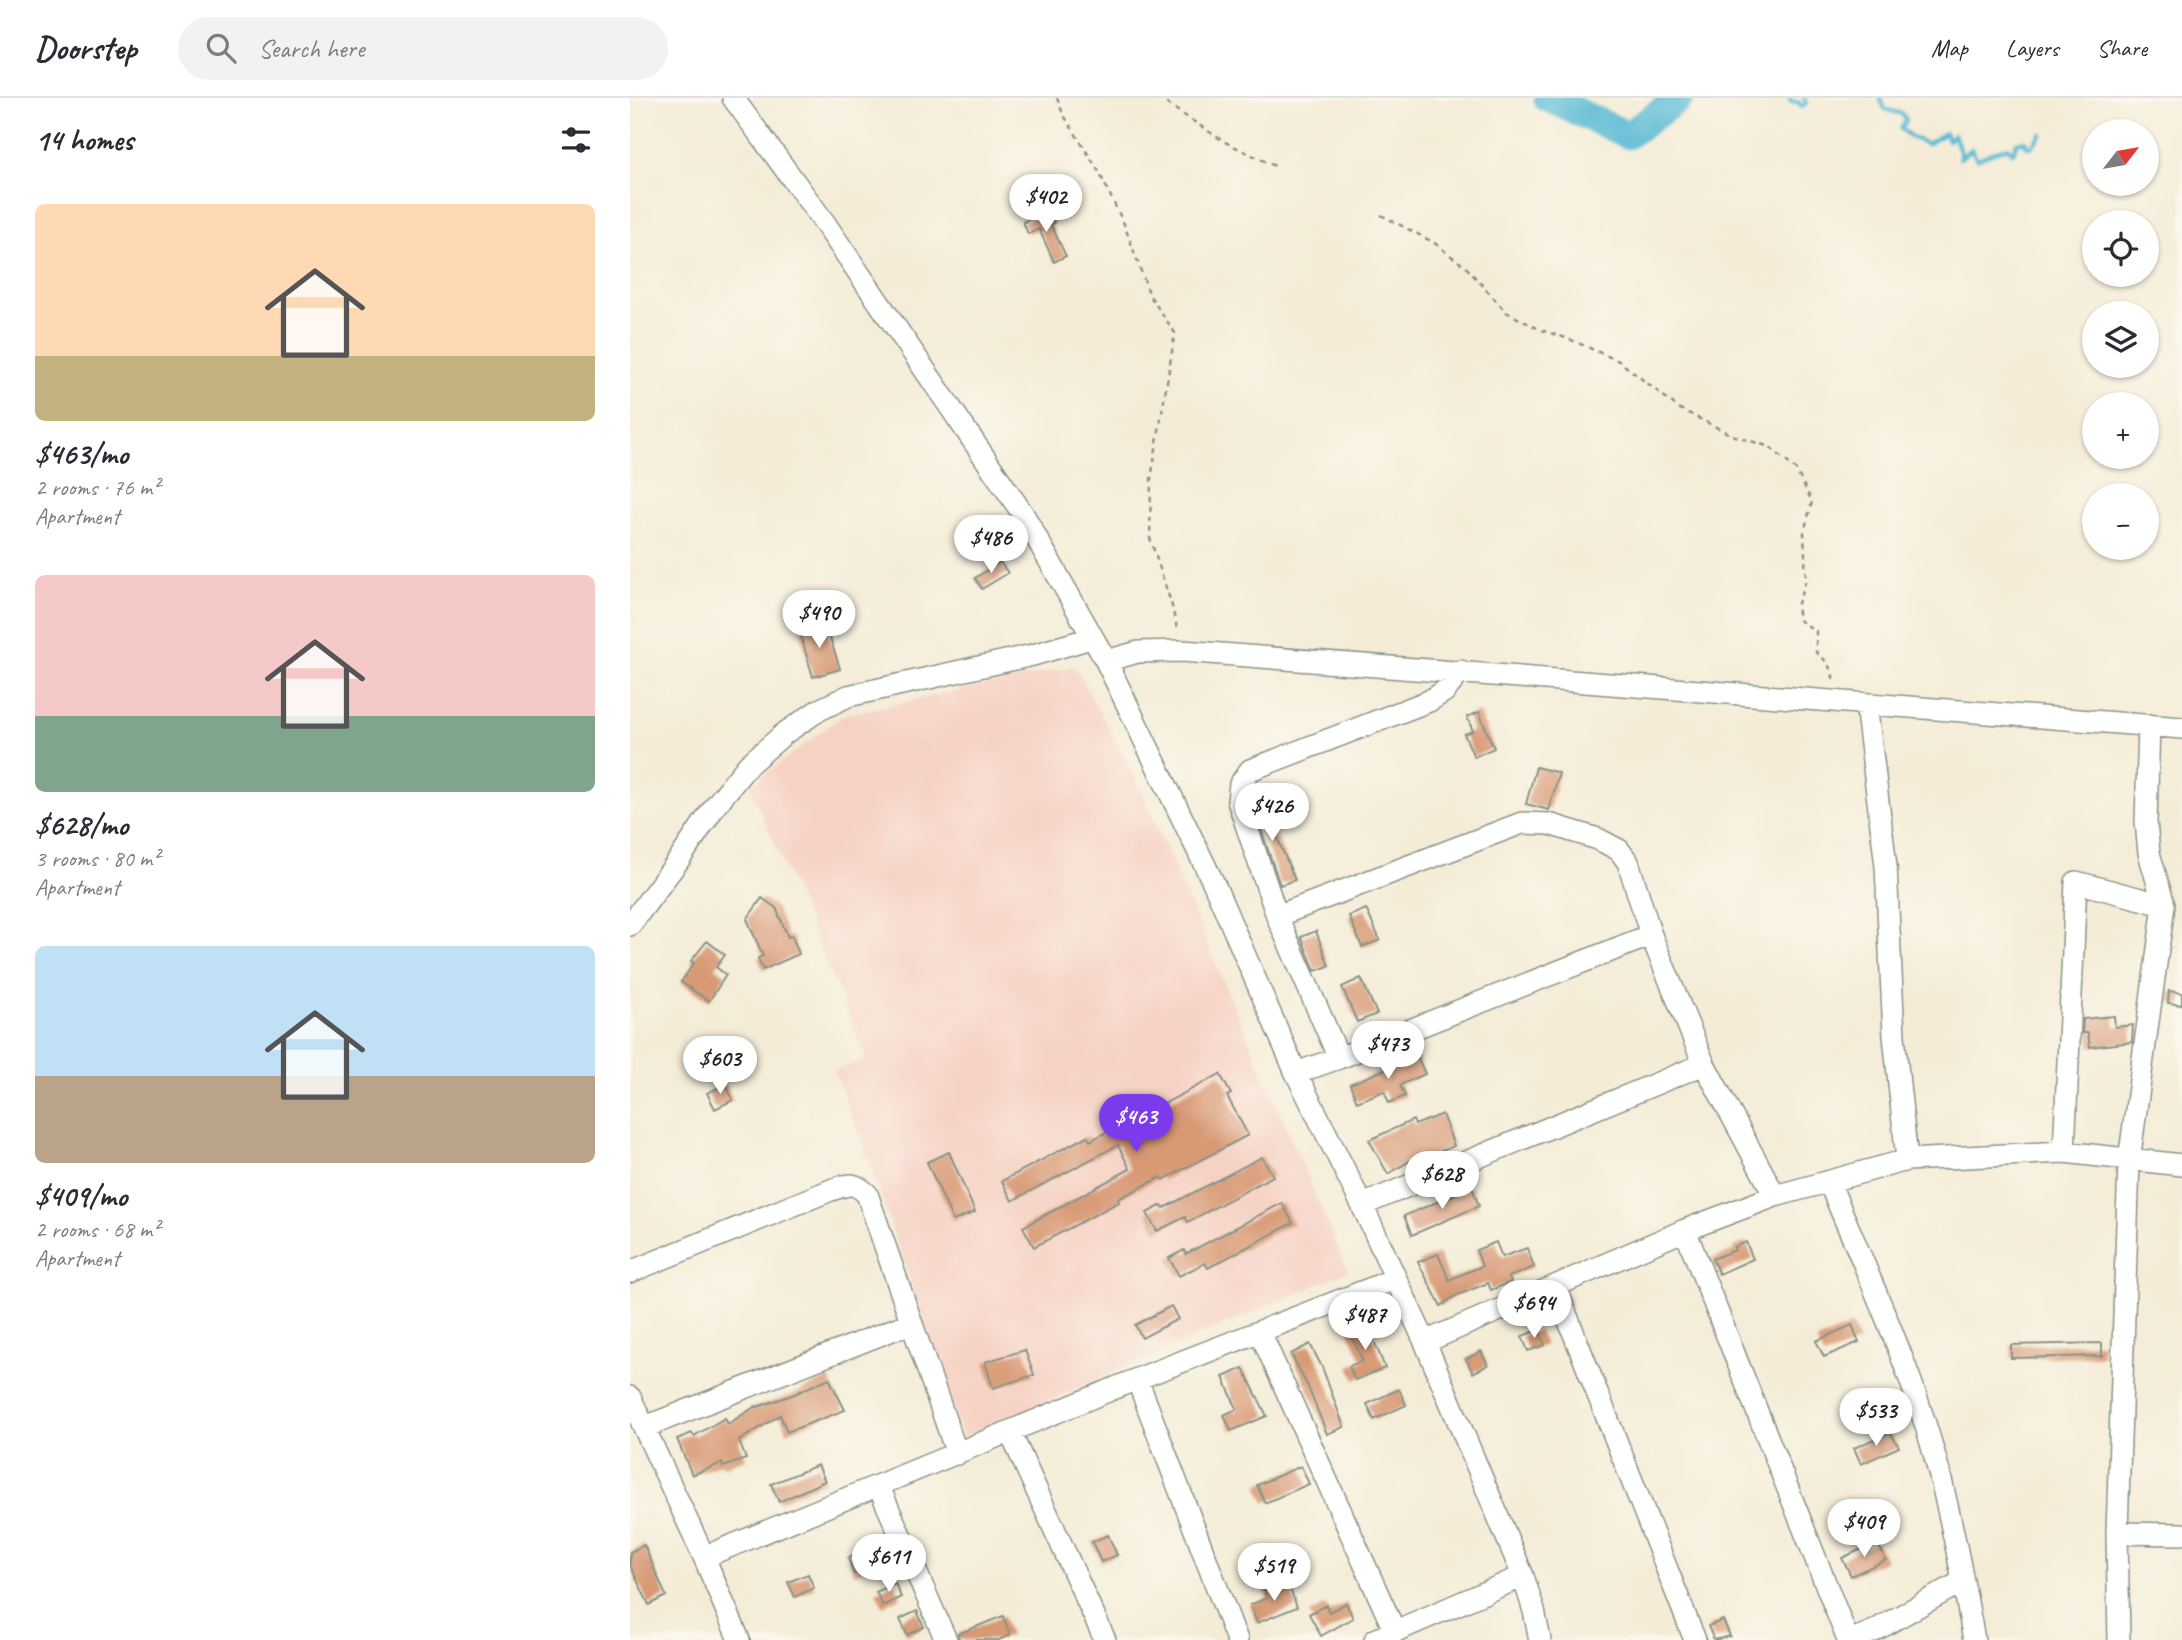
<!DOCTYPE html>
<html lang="en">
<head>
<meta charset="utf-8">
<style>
	:root { --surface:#fff; --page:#f2f2f3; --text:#2b2b33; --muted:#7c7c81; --line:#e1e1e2; --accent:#7c3aed }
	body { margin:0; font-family:Caveat,sans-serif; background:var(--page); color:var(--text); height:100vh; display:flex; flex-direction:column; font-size:26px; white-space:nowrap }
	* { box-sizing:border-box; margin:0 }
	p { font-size:23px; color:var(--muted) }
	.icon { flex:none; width:38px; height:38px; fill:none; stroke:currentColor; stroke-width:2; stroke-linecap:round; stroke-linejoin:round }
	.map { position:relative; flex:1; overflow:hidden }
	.sheet { display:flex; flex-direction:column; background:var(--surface); width:630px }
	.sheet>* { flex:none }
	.needle { width:46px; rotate:59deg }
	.buttons { position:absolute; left:1452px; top:21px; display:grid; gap:14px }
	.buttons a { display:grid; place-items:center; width:77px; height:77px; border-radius:50%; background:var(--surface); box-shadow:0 2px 5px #0004; font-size:35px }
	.price { position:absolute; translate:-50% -60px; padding:0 16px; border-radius:24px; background:#fff; color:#222; font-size:23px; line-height:46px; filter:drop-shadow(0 2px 4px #0008) }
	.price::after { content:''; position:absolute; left:50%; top:42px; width:21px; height:16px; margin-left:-10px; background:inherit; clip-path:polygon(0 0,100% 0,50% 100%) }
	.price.on { background:var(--accent); color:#fff }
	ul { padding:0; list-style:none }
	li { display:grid; align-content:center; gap:14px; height:371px; padding:0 35px }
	li span { display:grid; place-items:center; height:217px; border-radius:10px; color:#555 }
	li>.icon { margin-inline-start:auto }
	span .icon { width:126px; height:126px; fill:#fffc; stroke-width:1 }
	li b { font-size:30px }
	h2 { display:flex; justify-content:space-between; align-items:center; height:84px; padding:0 35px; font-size:30px }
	header { display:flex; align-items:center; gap:42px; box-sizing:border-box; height:98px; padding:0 35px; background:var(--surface); border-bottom:2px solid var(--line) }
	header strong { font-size:33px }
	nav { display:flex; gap:38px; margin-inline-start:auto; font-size:24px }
	.search { width:490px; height:63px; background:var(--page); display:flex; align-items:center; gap:18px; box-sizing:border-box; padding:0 24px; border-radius:38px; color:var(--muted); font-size:26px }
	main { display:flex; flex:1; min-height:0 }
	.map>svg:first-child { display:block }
</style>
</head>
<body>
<header>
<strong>Doorstep</strong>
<div class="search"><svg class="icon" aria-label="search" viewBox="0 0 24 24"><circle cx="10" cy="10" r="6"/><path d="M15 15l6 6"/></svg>Search here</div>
<nav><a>Map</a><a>Layers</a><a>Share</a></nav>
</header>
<main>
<section class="sheet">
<h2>14 homes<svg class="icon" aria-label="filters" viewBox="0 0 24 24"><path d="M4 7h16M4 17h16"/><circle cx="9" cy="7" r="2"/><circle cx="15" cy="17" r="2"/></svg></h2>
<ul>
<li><span style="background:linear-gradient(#ffd9b3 70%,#c2b280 0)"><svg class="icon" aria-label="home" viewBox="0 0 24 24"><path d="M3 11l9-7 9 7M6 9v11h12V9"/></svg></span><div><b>$463/mo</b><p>2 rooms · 76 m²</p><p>Apartment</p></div></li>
<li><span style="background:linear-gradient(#f6c9c9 65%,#7fa58c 0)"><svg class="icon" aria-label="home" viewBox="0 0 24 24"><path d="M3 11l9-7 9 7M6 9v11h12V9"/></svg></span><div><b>$628/mo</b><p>3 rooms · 80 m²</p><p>Apartment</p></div></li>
<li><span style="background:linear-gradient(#bfe0f5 60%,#b9a48a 0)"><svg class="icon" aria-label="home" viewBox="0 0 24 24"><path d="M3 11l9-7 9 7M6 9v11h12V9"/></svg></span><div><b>$409/mo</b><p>2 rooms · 68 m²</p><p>Apartment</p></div></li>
</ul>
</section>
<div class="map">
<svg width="1552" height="1542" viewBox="0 0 1552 1542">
	<rect width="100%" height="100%" fill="#fbf7ec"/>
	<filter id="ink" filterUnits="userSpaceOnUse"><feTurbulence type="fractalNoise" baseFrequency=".0143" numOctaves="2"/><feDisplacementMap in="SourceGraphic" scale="14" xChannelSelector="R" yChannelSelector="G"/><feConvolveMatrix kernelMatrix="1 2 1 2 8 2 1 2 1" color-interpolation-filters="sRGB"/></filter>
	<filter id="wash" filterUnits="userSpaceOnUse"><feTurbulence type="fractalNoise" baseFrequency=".00686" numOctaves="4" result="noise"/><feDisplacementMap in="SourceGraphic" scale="28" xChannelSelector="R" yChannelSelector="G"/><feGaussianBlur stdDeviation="1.57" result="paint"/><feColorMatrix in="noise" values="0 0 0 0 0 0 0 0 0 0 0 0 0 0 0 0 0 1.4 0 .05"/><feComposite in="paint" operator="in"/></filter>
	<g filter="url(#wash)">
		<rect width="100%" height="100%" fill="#f4ecd7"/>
		<path fill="#f6d2c4" d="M 445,568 L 510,689 L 718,1173 L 333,1340 L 240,1065 L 204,973 L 237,961 L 120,688 L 213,617 Z"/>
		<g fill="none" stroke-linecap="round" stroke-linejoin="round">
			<path stroke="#56b9d4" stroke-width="4.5" d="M 1160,0 L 1161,4 L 1168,4 L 1171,9 L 1176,5 L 1174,0
				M 1250,0 L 1255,11 L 1272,16 L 1276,22 L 1271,31 L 1281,39 L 1297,46 L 1315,35 L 1318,42 L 1324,37 L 1330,52 L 1330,60 L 1341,51 L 1347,61 L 1377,49 L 1383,54 L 1387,45 L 1395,43 L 1397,45 L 1396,48 L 1401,49 L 1411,36"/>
			<path stroke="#56b9d4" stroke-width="28" d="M 917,0 L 998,37 L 1050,0"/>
		</g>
		<g id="blocks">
			<path fill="#d89974" d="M 419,113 L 424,125 L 421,127 L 436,158 L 424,164 L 409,131 L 398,136 L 393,124 Z
				M 370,464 L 378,475 L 352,491 L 345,480 Z
				M 195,524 L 210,571 L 183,579 L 169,532 Z
				M 849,614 L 864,650 L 844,659 L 834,636 L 843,633 L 837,619 Z
				M 906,669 L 929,675 L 919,712 L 896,706 Z
				M 629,696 L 665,782 L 650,787 L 621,702 L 622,698 Z
				M 132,800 L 146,810 L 158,839 L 162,838 L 169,856 L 133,872 L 128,860 L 133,858 L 117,821 Z
				M 736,811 L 750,842 L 732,849 L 719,818 Z
				M 686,833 L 699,868 L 685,873 L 671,839 Z
				M 77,843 L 95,857 L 86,869 L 96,877 L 79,903 L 51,884 L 64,865 L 61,863 Z
				M 731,880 L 747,916 L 727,924 L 712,889 Z
				M 1539,893 L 1552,895 L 1552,907 L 1538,905 Z
				M 1484,918 L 1485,929 L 1503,927 L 1502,944 L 1460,949 L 1458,935 L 1452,935 L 1453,921 Z
				M 787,958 L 795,976 L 770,987 L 775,998 L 759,1005 L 754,993 L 727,1004 L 720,986 Z
				M 590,976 L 601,996 L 597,998 L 618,1037 L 533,1082 L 531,1079 L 488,1101 L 489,1104 L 404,1149 L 393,1129 L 500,1071 L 488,1047 L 382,1103 L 372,1083 L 457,1038 L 460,1043 L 495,1024 L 496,1026 Z
				M 96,986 L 103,1002 L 85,1011 L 77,995 Z
				M 812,1016 L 824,1048 L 799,1058 L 801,1061 L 783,1069 L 780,1063 L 758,1076 L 739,1042 L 783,1022 L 785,1027 Z
				M 319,1054 L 345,1114 L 323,1123 L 297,1064 Z
				M 632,1059 L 643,1078 L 558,1124 L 555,1119 L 527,1133 L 517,1115 L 532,1107 L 534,1110 Z
				M 842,1089 L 849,1108 L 782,1137 L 774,1118 Z
				M 652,1105 L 663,1125 L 578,1170 L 575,1165 L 549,1178 L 539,1160 L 554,1152 L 556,1156 Z
				M 866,1144 L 872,1159 L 897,1150 L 904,1169 L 879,1179 L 881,1184 L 861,1192 L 858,1185 L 825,1198 L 811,1208 L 788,1164 L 808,1156 L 819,1182 L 852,1168 L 846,1152 Z
				M 1116,1144 L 1123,1161 L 1089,1176 L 1082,1161 L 1105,1152 L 1104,1149 Z
				M 541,1208 L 548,1221 L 512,1240 L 505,1227 Z
				M 736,1223 L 755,1270 L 725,1282 L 719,1268 L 733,1263 L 718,1232 Z
				M 1222,1227 L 1229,1244 L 1194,1259 L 1186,1243 Z
				M 909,1232 L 915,1247 L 898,1253 L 892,1238 Z
				M 1472,1245 L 1472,1258 L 1381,1260 L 1381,1247 Z
				M 680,1246 L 692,1269 L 714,1329 L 697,1336 L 678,1289 L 661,1256 Z
				M 395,1252 L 404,1277 L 363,1290 L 355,1264 Z
				M 851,1253 L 858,1267 L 843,1275 L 836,1261 Z
				M 613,1270 L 637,1318 L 601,1333 L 594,1317 L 607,1311 L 593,1279 Z
				M 199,1280 L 215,1312 L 157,1334 L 150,1317 L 109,1343 L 116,1361 L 93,1369 L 92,1365 L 62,1377 L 47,1341 L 62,1335 L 64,1338 L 95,1320 L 98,1326 L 126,1308 L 127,1309 L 162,1297 Z
				M 769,1291 L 776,1307 L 744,1322 L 737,1306 Z
				M 1260,1334 L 1269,1349 L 1231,1366 L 1224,1350 L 1244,1341 L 1245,1343 Z
				M 188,1367 L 195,1383 L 149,1404 L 141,1386 Z
				M 671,1368 L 679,1386 L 635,1405 L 627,1387 Z
				M 478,1437 L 487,1457 L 471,1464 L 462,1444 Z
				M 1247,1444 L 1256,1462 L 1221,1478 L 1212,1460 Z
				M 14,1447 L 36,1498 L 19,1507 L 0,1467 L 0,1454 Z
				M 249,1447 L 256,1464 L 224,1476 L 218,1460 Z
				M 178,1476 L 184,1490 L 165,1499 L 158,1484 Z
				M 657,1483 L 667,1509 L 627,1525 L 620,1507 L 637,1500 L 634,1492 Z
				M 265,1485 L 271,1499 L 253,1508 L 246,1494 Z
				M 716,1505 L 723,1520 L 691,1538 L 679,1516 L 696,1507 L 699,1514 Z
				M 287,1513 L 294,1529 L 277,1537 L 270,1521 Z
				M 373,1518 L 380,1537 L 369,1542 L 329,1542 L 328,1536 Z
				M 1093,1522 L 1100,1538 L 1084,1542 L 1078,1528 Z"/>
		</g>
	</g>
	<g filter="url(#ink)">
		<use href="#blocks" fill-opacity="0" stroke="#8a9486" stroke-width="2"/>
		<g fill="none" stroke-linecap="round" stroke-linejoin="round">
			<g stroke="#8a9486" stroke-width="24">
				<path id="minor" d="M 103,0 L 194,124 L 393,416 L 476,563 L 584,786 L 666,975 L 732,1107 L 795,1244 L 893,1478 L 904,1513 L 910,1542
					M 476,563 L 508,554 L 552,553 L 1552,630
					M 1236,606 L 1256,768 L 1264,938 L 1277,1062
					M 647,818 L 892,725 L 919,726 L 968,741 L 989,752 L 998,764 L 1021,837 L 1074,966 L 1145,1098
					M 0,827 L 51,759 L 85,708 L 118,667 L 155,635 L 189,612 L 218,598 L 403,557 L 461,540
					M 709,960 L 647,818 L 608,703 L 610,686 L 620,672 L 799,603 L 815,593 L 831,573
					M 666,975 L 709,960 L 1021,837
					M 1434,1054 L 1446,784 L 1534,807
					M 1199,1084 C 1238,1177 1284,1276 1309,1374 C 1323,1429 1334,1486 1344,1542
					M 732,1107 L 1074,966
					M 1055,1132 L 1218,1542
					M 0,1174 L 201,1092 C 219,1086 223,1083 237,1096 L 327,1356
					M 925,1188 L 1065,1542
					M 630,1234 L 765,1534
					M 795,1244 L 1055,1132 L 1145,1098 L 1277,1062 L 1434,1054 L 1552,1067
					M 507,1281 L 607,1542
					M 0,1299 L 74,1459 L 109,1542
					M 15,1329 L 280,1225
					M 380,1334 L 475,1542
					M 249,1389 L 316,1542
					M 1487,1435 L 1552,1436
					M 74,1459 L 507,1281 L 765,1181
					M 745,1542 L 893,1478
					M 1222,1542 L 1244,1533 L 1333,1483
					M 1489,1542 L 1487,1435 L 1499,1063 L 1534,807 L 1519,755 L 1516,724 L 1519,627"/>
			</g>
			<path stroke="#8a9486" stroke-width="2.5" stroke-dasharray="5 5" stroke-linecap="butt" d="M 427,0 L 433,16 L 468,72 L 494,126 L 520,198 L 545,235 L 521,381 L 520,440 L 542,508 L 548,535
				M 528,0 L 595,44 L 647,69
				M 751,117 L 803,144 L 836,169 L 876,214 L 911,232 L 939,241 L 989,263 L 1050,311 L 1102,337 L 1140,349 L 1166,372 L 1182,404 L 1174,434 L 1176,482 L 1167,508 L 1169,522 L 1186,533 L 1186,554 C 1197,563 1203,571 1204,586"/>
			<use href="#minor" stroke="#fff" stroke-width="21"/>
		</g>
	</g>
</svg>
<div class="buttons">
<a><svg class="needle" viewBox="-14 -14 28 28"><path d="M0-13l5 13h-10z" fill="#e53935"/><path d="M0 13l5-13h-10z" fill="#7c7c81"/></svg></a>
<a><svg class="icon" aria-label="locate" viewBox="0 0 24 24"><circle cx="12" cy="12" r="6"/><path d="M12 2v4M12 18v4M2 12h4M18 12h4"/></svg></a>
<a><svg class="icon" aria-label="layers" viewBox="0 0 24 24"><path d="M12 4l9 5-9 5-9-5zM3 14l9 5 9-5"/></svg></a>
<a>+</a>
<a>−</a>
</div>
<b class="price" style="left:416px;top:136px">$402</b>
<b class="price" style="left:361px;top:477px">$486</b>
<b class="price" style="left:189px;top:552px">$490</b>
<b class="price" style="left:642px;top:745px">$426</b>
<b class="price" style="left:758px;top:983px">$473</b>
<b class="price" style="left:90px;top:998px">$603</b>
<b class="price on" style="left:506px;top:1056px">$463</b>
<b class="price" style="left:812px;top:1113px">$628</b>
<b class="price" style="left:904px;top:1242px">$694</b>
<b class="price" style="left:735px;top:1254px">$487</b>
<b class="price" style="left:1246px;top:1350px">$533</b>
<b class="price" style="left:1234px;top:1461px">$409</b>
<b class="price" style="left:259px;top:1496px">$611</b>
<b class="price" style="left:644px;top:1505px">$519</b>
</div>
</main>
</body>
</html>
